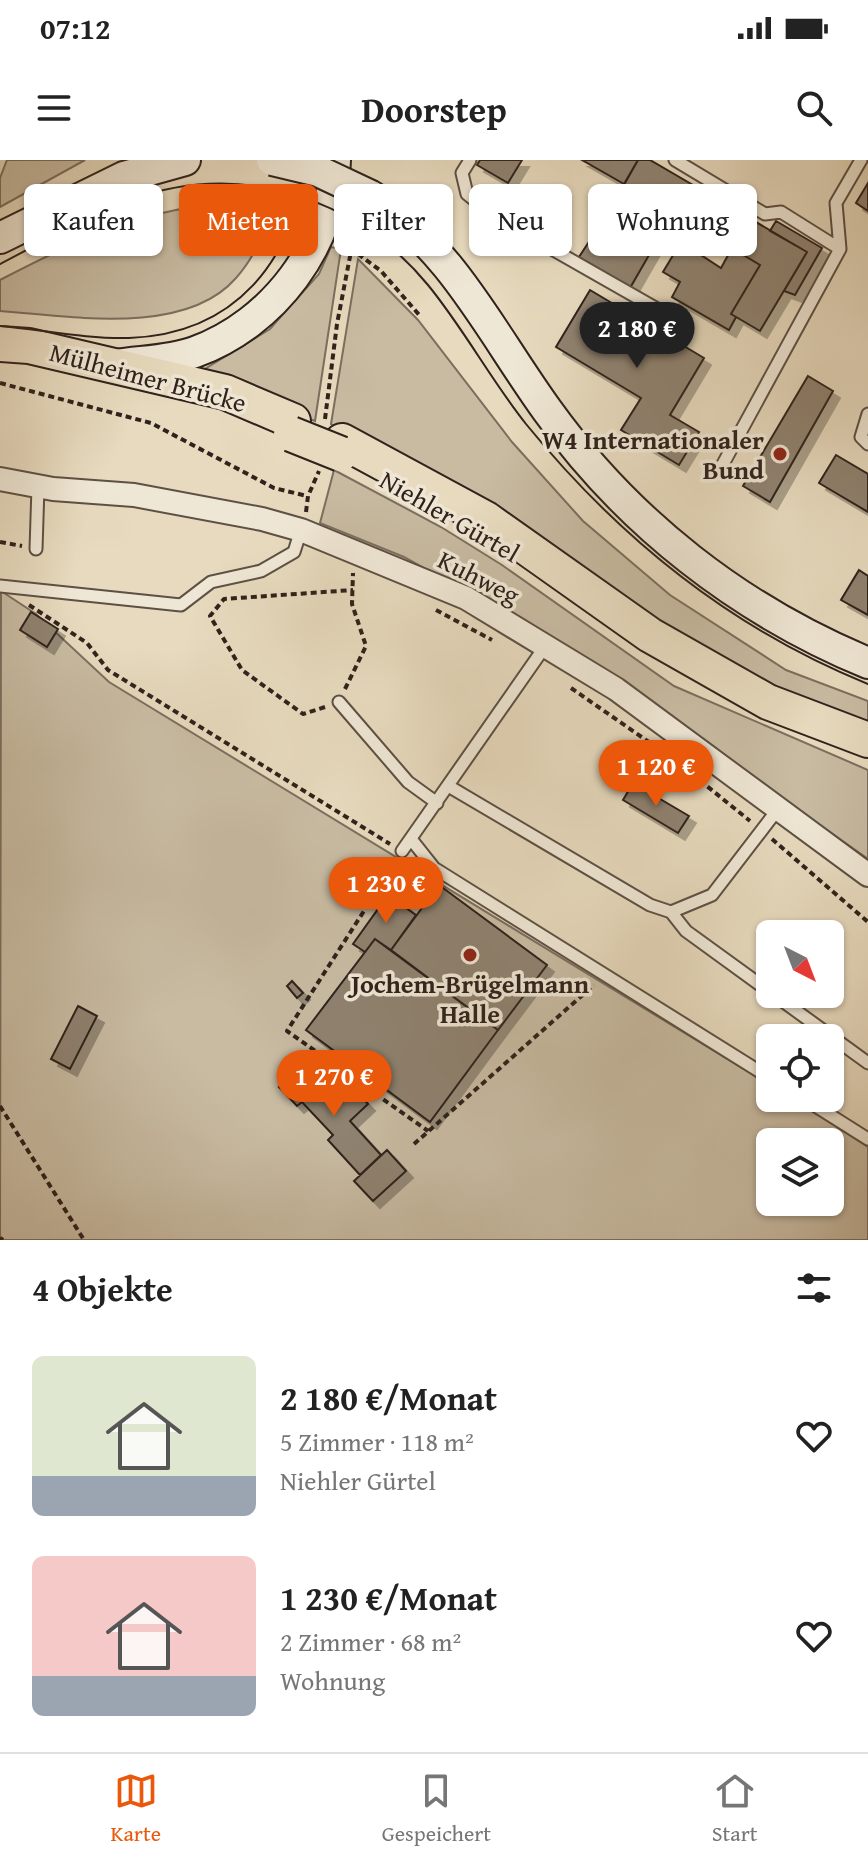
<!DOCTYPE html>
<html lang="de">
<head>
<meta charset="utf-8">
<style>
	:root { --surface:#fff; --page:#f6f6f6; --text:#222; --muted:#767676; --line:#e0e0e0; --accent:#ea580c }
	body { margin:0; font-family:"Gentium Book Plus",serif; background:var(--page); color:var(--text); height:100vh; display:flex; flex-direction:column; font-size:30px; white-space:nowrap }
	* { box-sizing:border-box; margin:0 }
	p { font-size:26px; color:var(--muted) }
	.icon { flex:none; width:44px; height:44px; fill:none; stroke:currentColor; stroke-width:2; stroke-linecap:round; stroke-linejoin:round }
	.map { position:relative; height:1080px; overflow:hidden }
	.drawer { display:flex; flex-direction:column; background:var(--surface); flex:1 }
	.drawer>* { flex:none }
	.top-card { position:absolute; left:24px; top:24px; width:820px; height:72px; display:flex; gap:16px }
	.needle { width:52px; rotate:138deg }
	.tools { position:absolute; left:756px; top:760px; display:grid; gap:16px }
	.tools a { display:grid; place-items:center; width:88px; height:88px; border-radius:12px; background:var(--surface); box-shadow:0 2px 6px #0004; font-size:40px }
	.price { position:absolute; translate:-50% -68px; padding:0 18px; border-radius:28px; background:var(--accent); color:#fff; font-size:26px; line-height:52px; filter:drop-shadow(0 2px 4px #0008) }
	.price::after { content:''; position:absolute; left:50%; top:48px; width:24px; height:18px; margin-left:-12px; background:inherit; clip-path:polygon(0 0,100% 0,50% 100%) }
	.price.current { background:#222; color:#fff }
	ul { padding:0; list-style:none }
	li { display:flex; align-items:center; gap:24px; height:200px; padding:0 32px }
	li span { display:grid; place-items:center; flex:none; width:224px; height:160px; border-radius:12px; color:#555 }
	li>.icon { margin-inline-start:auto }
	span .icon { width:96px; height:96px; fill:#fffc; stroke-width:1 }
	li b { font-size:34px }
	h2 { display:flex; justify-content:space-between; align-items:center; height:96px; padding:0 32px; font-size:34px }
	.tag { padding:0 28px; border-radius:12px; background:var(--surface); box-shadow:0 2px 6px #0004; font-size:28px; line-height:72px }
	.tag.current { background:var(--accent); color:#fff }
	.status { display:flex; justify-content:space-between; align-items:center; height:56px; padding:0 40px; background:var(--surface); direction:ltr }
	.status svg { height:22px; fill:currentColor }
	header { display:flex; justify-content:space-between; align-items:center; height:104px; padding:0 32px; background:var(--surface); font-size:36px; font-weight:700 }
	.menu { display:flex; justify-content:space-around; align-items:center; height:112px; border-top:2px solid var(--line); background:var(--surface); font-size:22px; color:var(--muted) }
	.menu a { display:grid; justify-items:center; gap:4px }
	.menu .current { color:var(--accent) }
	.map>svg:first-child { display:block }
</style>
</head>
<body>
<div class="status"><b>07:12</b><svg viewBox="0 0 49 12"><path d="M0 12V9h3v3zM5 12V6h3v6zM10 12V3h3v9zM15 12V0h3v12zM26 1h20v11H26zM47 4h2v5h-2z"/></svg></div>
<header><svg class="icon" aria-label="menu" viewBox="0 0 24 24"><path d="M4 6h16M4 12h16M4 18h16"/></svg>Doorstep<svg class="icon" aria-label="search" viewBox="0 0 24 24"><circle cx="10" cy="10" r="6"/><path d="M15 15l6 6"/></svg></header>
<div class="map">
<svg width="868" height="1080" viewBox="0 0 868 1080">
	<defs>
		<filter id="shadow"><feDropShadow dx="7" dy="7" stdDeviation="0" flood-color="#0004"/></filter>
	</defs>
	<rect width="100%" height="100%" fill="#e7dabe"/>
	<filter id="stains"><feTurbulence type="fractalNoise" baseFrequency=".0025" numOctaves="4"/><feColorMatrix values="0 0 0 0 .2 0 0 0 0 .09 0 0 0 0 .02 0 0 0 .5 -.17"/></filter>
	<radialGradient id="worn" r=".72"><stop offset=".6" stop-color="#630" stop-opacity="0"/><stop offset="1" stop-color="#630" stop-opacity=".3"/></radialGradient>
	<path fill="#c8bba2" stroke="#7c6e5f" stroke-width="2" fill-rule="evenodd" d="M 7,0 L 85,0 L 0,47 L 0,18 Z
		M 236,42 L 275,49 C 264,73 254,98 236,118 C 185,177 68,156 0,151 L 0,120 C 81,78 143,48 236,42 Z
		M 331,87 L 341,89 L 315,261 L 195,215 L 270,169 L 319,114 Z
		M 358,99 L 418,160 L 512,282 L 583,361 L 670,435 L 786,510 L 868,541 L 868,567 L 777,534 L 653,467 L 479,347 L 331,264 Z
		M 334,310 L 441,367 L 502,405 L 674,526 L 868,610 L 868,699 L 575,492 L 404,397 L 320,363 Z
		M 1,431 L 36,454 L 109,522 L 770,925 L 770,938 L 791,938 L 868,987 L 868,1080 L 0,1080 ZM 770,982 L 830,982 L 830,1042 L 770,1042 Z"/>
	<path fill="#8f8270" stroke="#2f221c" stroke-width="2" filter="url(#shadow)" d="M 480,0 L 522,0 L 508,23 L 477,5 Z
		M 582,0 L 638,0 L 624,24 Z
		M 638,0 L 650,0 L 693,25 L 660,76 L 611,48 Z
		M 868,23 L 868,51 L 856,43 Z
		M 693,25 L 807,92 L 760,171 L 731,154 L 760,105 L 676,55 Z
		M 611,48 L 660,76 L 630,128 L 579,97 Z
		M 776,61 L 822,88 L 795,135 L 784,131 L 807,92 L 770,71 Z
		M 681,82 L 721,108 L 732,88 L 760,105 L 731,154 L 736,157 L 729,170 L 672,137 L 680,122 L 663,112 Z
		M 590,130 L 704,198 L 670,255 L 699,272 L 679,305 L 621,270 L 641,238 L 556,187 Z
		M 808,216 L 833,231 L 770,342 L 743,326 Z
		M 836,295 L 868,314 L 868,352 L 819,323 Z
		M 859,410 L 868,416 L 868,455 L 841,440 Z
		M 31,452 L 58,469 L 47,487 L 20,470 Z
		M 633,623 L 689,656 L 678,673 L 623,640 Z
		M 439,725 L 547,805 L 498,870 L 391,790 Z
		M 388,735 L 416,755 L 391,790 L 375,779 L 365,792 L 353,784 Z
		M 375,779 L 498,870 L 430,962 L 306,870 Z
		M 292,821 L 303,833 L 297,838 L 287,826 Z
		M 78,846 L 97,856 L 70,909 L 51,899 Z
		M 303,905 L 339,945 L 355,930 L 368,944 L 350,961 L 381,995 L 360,1015 L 328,980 L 333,975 L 302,942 L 297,946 L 279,927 Z
		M 340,913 L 355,930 L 339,945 L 324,928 Z
		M 387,990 L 406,1011 L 373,1041 L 354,1021 Z"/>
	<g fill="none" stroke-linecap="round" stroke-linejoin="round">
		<g stroke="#5d5044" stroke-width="15">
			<path id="lane" d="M 470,0 L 462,13 L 467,34 L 494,56 L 680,162
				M 675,0 L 765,54 L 781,52 L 840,89
				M 868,254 L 861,277 L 868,284
				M 723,304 L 840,89 L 836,43 L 861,0
				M 36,389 L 38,327
				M 0,426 L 181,445 L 211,422 L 261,411 L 294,392 L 301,370
				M 339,542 L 408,622 L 437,643
				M 450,627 L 650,745 L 671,752 L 712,735 L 778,649
				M 411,679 L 434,708 L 770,918
				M 402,691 L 546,485
				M 671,752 L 686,771 L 770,832
				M 773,834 L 868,903
				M 803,938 L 868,979"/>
		</g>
		<g stroke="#5d5044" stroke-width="26">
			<path id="street" d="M 0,319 L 53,329 L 134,335 L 262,359 L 301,370 L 466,438 L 616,529 L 868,715"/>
		</g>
		<g stroke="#2f221c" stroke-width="34">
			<path id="secondary" d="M 371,36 C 452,88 492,174 547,250 C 628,363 740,450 868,503
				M 0,78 L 124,17 L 185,0
				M 116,205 C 141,201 171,201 195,192 C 273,164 334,84 335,0"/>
		</g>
		<g stroke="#2f221c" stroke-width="38">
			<path id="primary" d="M 0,184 L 29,186 L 225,232 L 293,261
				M 342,281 L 486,359 L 650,475 L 768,542 L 868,580"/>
		</g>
		<path stroke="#2f221c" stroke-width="4" stroke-dasharray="6 4" stroke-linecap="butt" d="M 350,88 L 381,111 L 421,157
			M 0,223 L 151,263 L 274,328 L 307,336
			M 325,259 L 337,164 L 358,55
			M 306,352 L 308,336 L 319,311
			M 0,382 L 22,386
			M 29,445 L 87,483 L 108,510 L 390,684
			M 436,450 L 492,480
			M 571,528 L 659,589
			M 345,529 L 366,486 L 352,444 L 353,413
			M 325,547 L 303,554 L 242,510 L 210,456 L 224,439 L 353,430
			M 692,614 L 750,661
			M 772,679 L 868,762
			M 396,701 L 287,871 L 428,971
			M 0,946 L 84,1080
			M 414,984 L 594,825
			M 0,1078 L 3,1080"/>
		<use href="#lane" stroke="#efe7d5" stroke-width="11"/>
		<use href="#street" stroke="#efe7d5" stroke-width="22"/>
		<use href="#secondary" stroke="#efe7d5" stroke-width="30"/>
		<use href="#primary" stroke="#e7dabe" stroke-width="34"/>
		<path stroke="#2f221c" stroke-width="2" d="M 0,104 C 43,82 85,56 130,40 C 240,0 355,36 428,125 C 464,169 491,220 526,264 C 618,377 732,469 868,524
			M 0,166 C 43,170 86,179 129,178 C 235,174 295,101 304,0"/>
		<g stroke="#2f221c" stroke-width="34" stroke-linecap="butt">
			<path id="secondary-bridge" d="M 272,0 L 318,11 L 371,36"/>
		</g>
		<g stroke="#2f221c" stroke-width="38" stroke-linecap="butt">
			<path id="primary-bridge" d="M 291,274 L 341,294"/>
		</g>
		<use href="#secondary-bridge" stroke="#efe7d5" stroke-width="30"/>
		<use href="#primary-bridge" stroke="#e7dabe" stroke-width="34"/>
	</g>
	<g fill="#8f2418" stroke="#efe7d5" stroke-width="3">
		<circle cx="780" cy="294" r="8"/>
		<circle cx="470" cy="795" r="8"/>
	</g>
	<g text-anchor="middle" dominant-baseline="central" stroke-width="7" stroke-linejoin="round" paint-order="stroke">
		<g font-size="26" fill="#2f221c" stroke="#efe7d5">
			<text transform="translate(148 217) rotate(15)">Mülheimer Brücke</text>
			<text transform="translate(450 356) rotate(30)">Niehler Gürtel</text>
			<text transform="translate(479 417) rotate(27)">Kuhweg</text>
		</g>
		<g font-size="26" font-weight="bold" fill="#2f221c" stroke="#efe7d5" text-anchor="end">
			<text x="764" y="279">W4 Internationaler<tspan x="764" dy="30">Bund</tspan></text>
			<text x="470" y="823" text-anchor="middle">Jochem-Brügelmann<tspan x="470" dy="30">Halle</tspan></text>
		</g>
	</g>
	<rect width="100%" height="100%" filter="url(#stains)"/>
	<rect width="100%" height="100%" fill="url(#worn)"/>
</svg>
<div class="tools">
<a><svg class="needle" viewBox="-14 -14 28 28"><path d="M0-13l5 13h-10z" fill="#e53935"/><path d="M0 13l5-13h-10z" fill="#767676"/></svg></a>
<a><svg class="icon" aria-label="locate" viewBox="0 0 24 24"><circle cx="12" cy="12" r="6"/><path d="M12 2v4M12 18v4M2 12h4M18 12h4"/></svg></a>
<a><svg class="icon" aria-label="layers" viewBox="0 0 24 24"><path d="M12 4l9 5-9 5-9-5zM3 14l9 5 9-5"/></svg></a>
</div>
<b class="price current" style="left:637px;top:210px">2 180 €</b>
<b class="price" style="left:656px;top:648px">1 120 €</b>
<b class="price" style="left:386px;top:765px">1 230 €</b>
<b class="price" style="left:334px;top:958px">1 270 €</b>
<div class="top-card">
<a class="tag">Kaufen</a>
<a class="tag current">Mieten</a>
<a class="tag">Filter</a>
<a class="tag">Neu</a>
<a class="tag">Wohnung</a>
</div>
</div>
<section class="drawer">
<h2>4 Objekte<svg class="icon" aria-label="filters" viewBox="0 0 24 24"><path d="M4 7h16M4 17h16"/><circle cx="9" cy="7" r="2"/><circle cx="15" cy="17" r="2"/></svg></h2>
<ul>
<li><span style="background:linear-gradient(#dfe7d0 75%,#9aa5b1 0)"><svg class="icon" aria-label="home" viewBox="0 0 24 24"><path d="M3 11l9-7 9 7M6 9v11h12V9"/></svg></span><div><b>2 180 €/Monat</b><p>5 Zimmer · 118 m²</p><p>Niehler Gürtel</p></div><svg class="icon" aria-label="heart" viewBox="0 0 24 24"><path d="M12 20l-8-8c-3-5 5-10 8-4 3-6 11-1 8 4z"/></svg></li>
<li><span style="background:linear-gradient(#f6c9c9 75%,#9aa5b1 0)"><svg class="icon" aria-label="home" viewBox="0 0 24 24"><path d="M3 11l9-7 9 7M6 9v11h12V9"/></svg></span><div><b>1 230 €/Monat</b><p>2 Zimmer · 68 m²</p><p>Wohnung</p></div><svg class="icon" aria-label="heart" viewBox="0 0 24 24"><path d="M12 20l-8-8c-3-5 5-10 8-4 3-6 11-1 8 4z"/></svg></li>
</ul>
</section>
<nav class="menu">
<a class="current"><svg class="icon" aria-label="map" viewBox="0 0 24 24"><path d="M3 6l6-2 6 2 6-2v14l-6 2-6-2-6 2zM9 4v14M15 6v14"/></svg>Karte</a>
<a><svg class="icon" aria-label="saved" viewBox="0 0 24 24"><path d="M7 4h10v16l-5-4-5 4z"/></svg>Gespeichert</a>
<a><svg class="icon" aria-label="home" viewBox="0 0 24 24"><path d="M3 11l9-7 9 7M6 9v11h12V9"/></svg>Start</a>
</nav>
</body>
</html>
